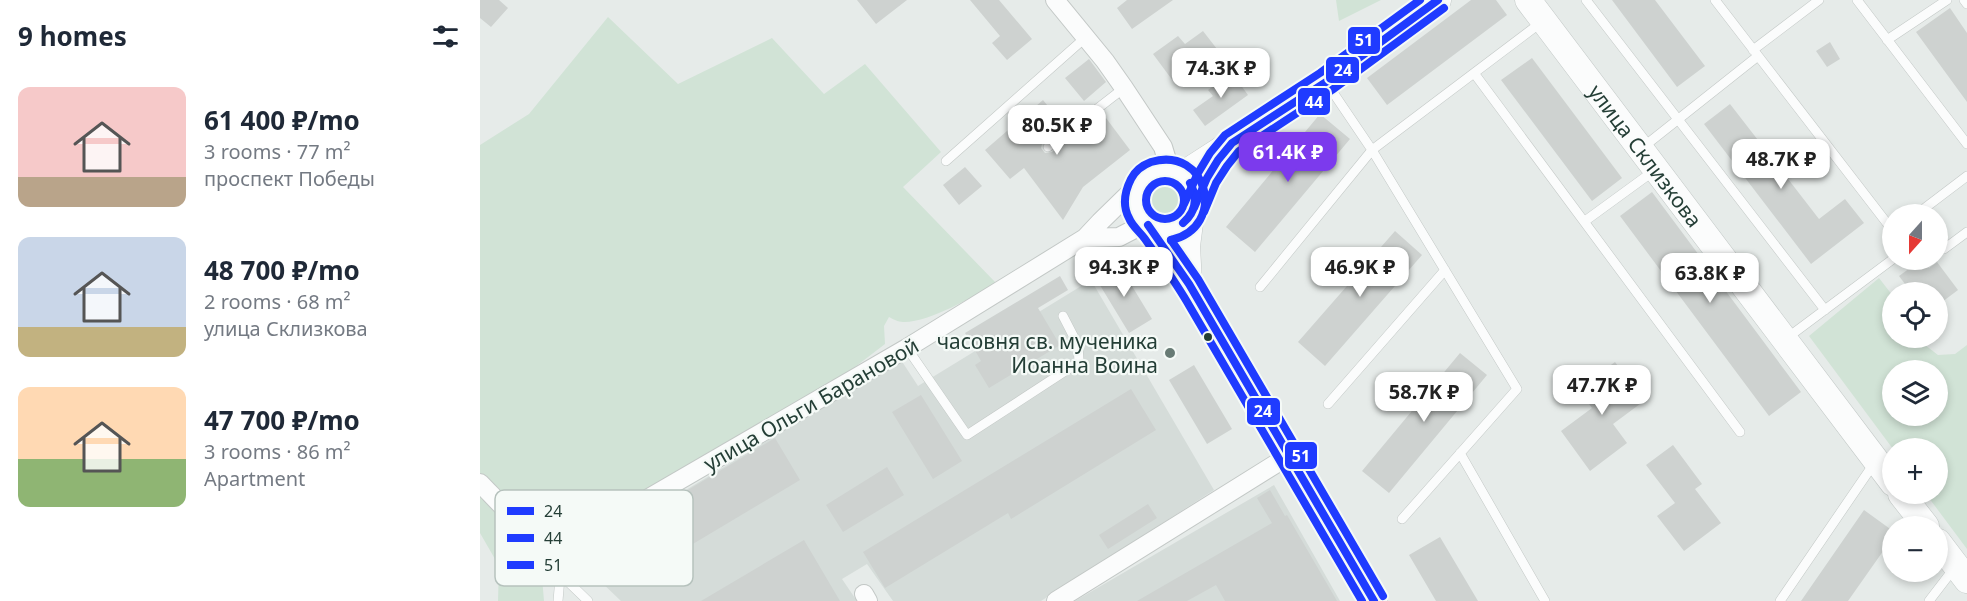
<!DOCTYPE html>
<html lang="en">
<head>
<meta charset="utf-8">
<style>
	:root { --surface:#fff; --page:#f6f6f7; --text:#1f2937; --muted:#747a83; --accent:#7c3aed }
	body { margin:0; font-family:"Noto Sans",sans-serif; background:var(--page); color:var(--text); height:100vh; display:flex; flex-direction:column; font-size:22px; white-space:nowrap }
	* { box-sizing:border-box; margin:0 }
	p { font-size:20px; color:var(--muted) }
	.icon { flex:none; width:33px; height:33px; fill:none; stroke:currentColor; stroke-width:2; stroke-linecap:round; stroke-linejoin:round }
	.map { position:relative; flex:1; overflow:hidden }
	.sheet { display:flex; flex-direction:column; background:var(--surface); width:480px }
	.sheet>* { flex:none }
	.needle { width:39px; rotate:201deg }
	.fabs { position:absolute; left:1402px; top:204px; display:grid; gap:12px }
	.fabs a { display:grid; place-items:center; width:66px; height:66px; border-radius:50%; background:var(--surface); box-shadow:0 3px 9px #0003; font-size:30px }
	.price { position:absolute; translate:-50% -51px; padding:0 14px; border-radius:12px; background:#fff; color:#222; font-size:20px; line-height:39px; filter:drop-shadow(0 2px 3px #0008) }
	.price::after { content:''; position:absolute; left:50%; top:36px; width:18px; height:14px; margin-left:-9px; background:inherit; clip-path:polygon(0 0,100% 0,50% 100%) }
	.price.current { background:var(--accent); color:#fff }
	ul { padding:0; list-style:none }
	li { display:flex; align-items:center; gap:18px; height:150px; padding:0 18px }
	li span { display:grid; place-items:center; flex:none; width:168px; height:120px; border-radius:12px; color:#555 }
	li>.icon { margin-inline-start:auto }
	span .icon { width:72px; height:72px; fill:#fffc; stroke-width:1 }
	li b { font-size:26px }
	h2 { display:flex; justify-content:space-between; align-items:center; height:72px; padding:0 18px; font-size:26px }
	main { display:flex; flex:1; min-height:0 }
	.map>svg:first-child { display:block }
</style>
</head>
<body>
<main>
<section class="sheet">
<h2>9 homes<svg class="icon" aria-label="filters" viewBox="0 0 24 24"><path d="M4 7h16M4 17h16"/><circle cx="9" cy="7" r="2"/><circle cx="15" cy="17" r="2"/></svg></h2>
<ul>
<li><span style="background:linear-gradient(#f6c9c9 75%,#b9a48a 0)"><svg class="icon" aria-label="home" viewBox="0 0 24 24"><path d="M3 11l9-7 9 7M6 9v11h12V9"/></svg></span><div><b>61 400 ₽/mo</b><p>3 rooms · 77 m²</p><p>проспект Победы</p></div></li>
<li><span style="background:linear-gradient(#c9d6e8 75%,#c2b280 0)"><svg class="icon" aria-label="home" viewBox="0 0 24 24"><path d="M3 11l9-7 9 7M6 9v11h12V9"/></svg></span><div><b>48 700 ₽/mo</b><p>2 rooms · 68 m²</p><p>улица Склизкова</p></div></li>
<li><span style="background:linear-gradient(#ffd9b3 60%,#8fb573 0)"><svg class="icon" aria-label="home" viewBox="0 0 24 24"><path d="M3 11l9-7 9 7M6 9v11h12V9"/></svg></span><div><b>47 700 ₽/mo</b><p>3 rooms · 86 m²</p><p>Apartment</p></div></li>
</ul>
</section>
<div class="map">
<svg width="1487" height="601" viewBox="0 0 1487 601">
	<rect width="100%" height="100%" fill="#e6ebe9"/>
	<path fill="#d5dcd9" d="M 611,280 L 734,490 L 561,601 L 413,601 L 387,564 L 362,579 L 377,601 L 141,601 L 95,557 L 421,360 L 438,386 Z
		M 794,485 L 860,601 L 595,601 Z"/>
	<path fill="#d1e3d6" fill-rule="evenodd" d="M 856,0 L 901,0 L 859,21 Z
		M 128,17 L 198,84 L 292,38 L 344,94 L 385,64 L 461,152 L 423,187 L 517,284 C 493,296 449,323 423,322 C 418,322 413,319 409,317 L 404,326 L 405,344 L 358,380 L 128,512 L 86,530 L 73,531 L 51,524 L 0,473 L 0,145 L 49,114 Z
		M671 199a14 14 0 1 1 28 0a14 14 0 1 1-28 0Z
		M 1399,278 L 1413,296 L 1413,338 L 1436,338 L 1458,355 L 1475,354 L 1487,345 L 1487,549 L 1446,494 L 1458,494 L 1458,448 L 1413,449 L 1329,336 ZM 1413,370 L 1458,370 L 1458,416 L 1413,416 Z
		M 0,496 L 60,554 L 64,601 L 18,601 L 19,566 L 0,533 Z"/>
	<path fill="#ced2d0" d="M 0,0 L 19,0 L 28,8 L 11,27 L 0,18 Z
		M 377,0 L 427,0 L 396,24 Z
		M 490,0 L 519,0 L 552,39 L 527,60 L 512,43 L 520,36 Z
		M 647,0 L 693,0 L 652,29 L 637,8 Z
		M 991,0 L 1016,0 L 1027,15 L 907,105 L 887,78 Z
		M 1132,0 L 1175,0 L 1225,66 L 1197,87 Z
		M 1470,8 L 1487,33 L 1487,102 L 1436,32 Z
		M 723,31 L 737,49 L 693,81 L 673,54 L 698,36 L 705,44 Z
		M 1350,42 L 1360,59 L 1347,67 L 1336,51 Z
		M 1052,58 L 1142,178 L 1112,201 L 1021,80 Z
		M 609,59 L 626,82 L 604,101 L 585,78 Z
		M 752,73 L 768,95 L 725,126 L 713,110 L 733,96 L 728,90 Z
		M 563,100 L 584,126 L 562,144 L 561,148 L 565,153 L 572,152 L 593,136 L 596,141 L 626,118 L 650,150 L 603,187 L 583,220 L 544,168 L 530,179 L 505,150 Z
		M 1250,104 L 1339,219 L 1365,199 L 1384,223 L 1331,264 L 1224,124 Z
		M 840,114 L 870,139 L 775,252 L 746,227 Z
		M 485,167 L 502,186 L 479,205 L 463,185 Z
		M 1172,192 L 1321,392 L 1289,416 L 1140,216 Z
		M 915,231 L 942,255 L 845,366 L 818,342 Z
		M 1441,260 L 1443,260 L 1449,268 L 1457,262 L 1478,290 L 1458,305 L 1458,292 L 1431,292 L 1419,276 Z
		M 638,263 L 672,319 L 649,333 L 615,277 Z
		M 580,276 L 588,290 L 558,308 L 580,345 L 509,388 L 495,365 L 501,361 L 485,333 Z
		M 980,353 L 1007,375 L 909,493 L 882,471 Z
		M 1135,362 L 1164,401 L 1133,424 L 1147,443 L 1110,471 L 1081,431 L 1112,408 L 1098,389 Z
		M 714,365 L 752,429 L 727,444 L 689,380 Z
		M 651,389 L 676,430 L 531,519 L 528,513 L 405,588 L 383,552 Z
		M 441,395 L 482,461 L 453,479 L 412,412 Z
		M 295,438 L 320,480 L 176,566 L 151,524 Z
		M 1193,445 L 1222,484 L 1215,489 L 1241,523 L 1204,551 L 1177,516 L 1195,503 L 1166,465 Z
		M 407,467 L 424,495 L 363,532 L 346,505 Z
		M 790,490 L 805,516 L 807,515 L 857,601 L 745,601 L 736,585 L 707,601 L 657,601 L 792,523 L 777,498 Z
		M 668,504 L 677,518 L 628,549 L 619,535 Z
		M 1384,510 L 1413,531 L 1413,537 L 1368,601 L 1321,601 Z
		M 960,537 L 998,601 L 956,601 L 929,555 Z
		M 324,540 L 360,601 L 221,601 Z"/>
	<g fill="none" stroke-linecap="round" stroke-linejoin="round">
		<g stroke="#c3c8c6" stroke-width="10">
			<path id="lane" d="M 1106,0 L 1345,310
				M 1235,0 L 1413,231
				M 1377,0 L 1487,144
				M 1484,0 L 1487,4
				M 1407,40 L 1467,0
				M 1273,50 L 1339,0
				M 994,73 L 1260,432
				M 846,82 L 892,150 L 1037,389 L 922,519
				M 568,147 L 644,88
				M 1162,148 L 1278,56
				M 466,161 L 606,37
				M 1437,214 L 1487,176
				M 1105,221 L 1175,170
				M 1458,249 L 1464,249 L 1487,232
				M 780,287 L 892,150 L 1063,21
				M 1307,338 L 1413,259
				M 427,348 L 487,435 L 599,362 L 598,345 L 583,316
				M 848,404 L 965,270
				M 980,453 L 1065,601
				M 80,574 L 108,601
				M 78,601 L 83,542
				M 1300,601 L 1395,462
				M 1449,601 L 1475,567"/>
		</g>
		<g stroke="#c3c8c6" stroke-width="20">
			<path id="street" d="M 575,0 L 625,61 L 644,88 L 683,147 L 690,170
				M 605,238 L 639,237 L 666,223
				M 0,483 C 19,502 46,535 72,542 C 82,544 91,540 100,538 L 427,348 L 605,238 L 620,222 L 659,184
				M 384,594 L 388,601
				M 576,601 L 810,455"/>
		</g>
		<g stroke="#c2c8c6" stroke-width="27">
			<g id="secondary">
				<path id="s1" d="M 1048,0 L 1413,483"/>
				<path d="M 702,175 L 846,82 L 958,0"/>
				<path d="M 668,225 C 704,245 734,195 701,174 C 693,169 683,169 674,172 C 660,177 652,194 656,209 C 659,217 665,221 670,227 C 685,245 699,267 711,287 C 773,391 834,496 894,601"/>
				<path d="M 709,284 L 707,246 L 711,215"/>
				<path d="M 1421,494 L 1446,526"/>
				<path d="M 1458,542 L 1487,580"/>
			</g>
		</g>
		<use href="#lane" stroke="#fbfcfc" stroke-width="9"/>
		<use href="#street" stroke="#fbfcfc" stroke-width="18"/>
		<use href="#secondary" stroke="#fbfcfc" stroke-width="26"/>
		<g stroke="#f5faf7" stroke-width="12">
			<path id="bus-1" d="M 714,208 L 727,178 L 738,160 L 752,143 L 846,82 L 958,0
				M 703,223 C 716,212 718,198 710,183
				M 668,225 L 709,284 L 894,601"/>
		</g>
		<g stroke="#f5faf7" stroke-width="12">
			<path id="bus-2" d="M 724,212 L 736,183 L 747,166 L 759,151 L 852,90 L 964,8
				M 691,240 C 748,227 728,145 671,162 C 663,165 655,171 651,179 C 645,191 642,205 649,218 C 652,226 660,232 665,239 C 681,262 697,284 710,307 C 768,405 825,503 882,601"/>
		</g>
		<g stroke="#f5faf7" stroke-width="12">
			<path id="bus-3" d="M666 200a19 19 0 1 1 38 0a19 19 0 1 1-38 0Z
				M 704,204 L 718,173 L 730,153 L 745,135 L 840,73 L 940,0
				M 691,240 L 718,279 L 903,596"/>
		</g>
		<use href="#bus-1" stroke="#1f3bff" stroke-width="8"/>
		<use href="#bus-2" stroke="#1f3bff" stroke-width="8"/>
		<use href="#bus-3" stroke="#1f3bff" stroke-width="8"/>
	</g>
	<circle fill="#243e36" stroke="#f5faf7" stroke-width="2" cx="728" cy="337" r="5"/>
	<circle fill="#687b75" stroke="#f5faf7" stroke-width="2" cx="690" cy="353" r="6"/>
	<g text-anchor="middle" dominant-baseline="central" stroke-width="4.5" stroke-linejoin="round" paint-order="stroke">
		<g font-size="21" fill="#243e36" stroke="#f5faf7">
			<text stroke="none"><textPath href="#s1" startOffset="195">улица Склизкова</textPath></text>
			<text transform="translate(331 404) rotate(-30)">улица Ольги Барановой</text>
		</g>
		<g font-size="21" fill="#243e36" stroke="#f5faf7" text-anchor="end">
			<text x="678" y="341">часовня св. мученика<tspan x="678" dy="24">Иоанна Воина</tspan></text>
		</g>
	</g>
	<rect x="15" y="490" width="198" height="96" rx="9" fill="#f5faf7" stroke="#b6c2bd" stroke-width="1.5"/>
	<rect x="27" y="507" width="27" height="8" fill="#1f3bff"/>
	<rect x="27" y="534" width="27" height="8" fill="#1f3bff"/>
	<rect x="27" y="561" width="27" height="8" fill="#1f3bff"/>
	<g font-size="16" fill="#243e36">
		<text x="64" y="517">24</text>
		<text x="64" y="544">44</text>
		<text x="64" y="571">51</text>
	</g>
	<g stroke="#f5faf7" stroke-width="2">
		<rect x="867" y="26" width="34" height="29" rx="6" fill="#1f3bff"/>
		<rect x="845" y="56" width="35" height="28" rx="6" fill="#1f3bff"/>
		<rect x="817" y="87" width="34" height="29" rx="6" fill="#1f3bff"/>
		<rect x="766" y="397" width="35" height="29" rx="6" fill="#1f3bff"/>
		<rect x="804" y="441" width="34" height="29" rx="6" fill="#1f3bff"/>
	</g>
	<g font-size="16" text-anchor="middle" font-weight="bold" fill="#fff">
		<text x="884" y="46">51</text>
		<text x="863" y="76">24</text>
		<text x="834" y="108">44</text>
		<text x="783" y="417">24</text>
		<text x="821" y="462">51</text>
	</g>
</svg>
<div class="fabs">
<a><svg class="needle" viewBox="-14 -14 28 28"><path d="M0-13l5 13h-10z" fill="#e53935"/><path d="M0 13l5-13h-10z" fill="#747a83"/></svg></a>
<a><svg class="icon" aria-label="locate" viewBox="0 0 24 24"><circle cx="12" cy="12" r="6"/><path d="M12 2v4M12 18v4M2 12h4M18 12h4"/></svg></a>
<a><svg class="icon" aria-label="layers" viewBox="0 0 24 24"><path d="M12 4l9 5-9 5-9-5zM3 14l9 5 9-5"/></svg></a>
<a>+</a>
<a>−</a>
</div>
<b class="price" style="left:741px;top:99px">74.3K ₽</b>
<b class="price" style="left:577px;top:156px">80.5K ₽</b>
<b class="price current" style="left:808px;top:183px">61.4K ₽</b>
<b class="price" style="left:1301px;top:190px">48.7K ₽</b>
<b class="price" style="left:644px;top:298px">94.3K ₽</b>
<b class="price" style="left:880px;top:298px">46.9K ₽</b>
<b class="price" style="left:1230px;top:304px">63.8K ₽</b>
<b class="price" style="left:1122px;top:416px">47.7K ₽</b>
<b class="price" style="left:944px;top:423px">58.7K ₽</b>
</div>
</main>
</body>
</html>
